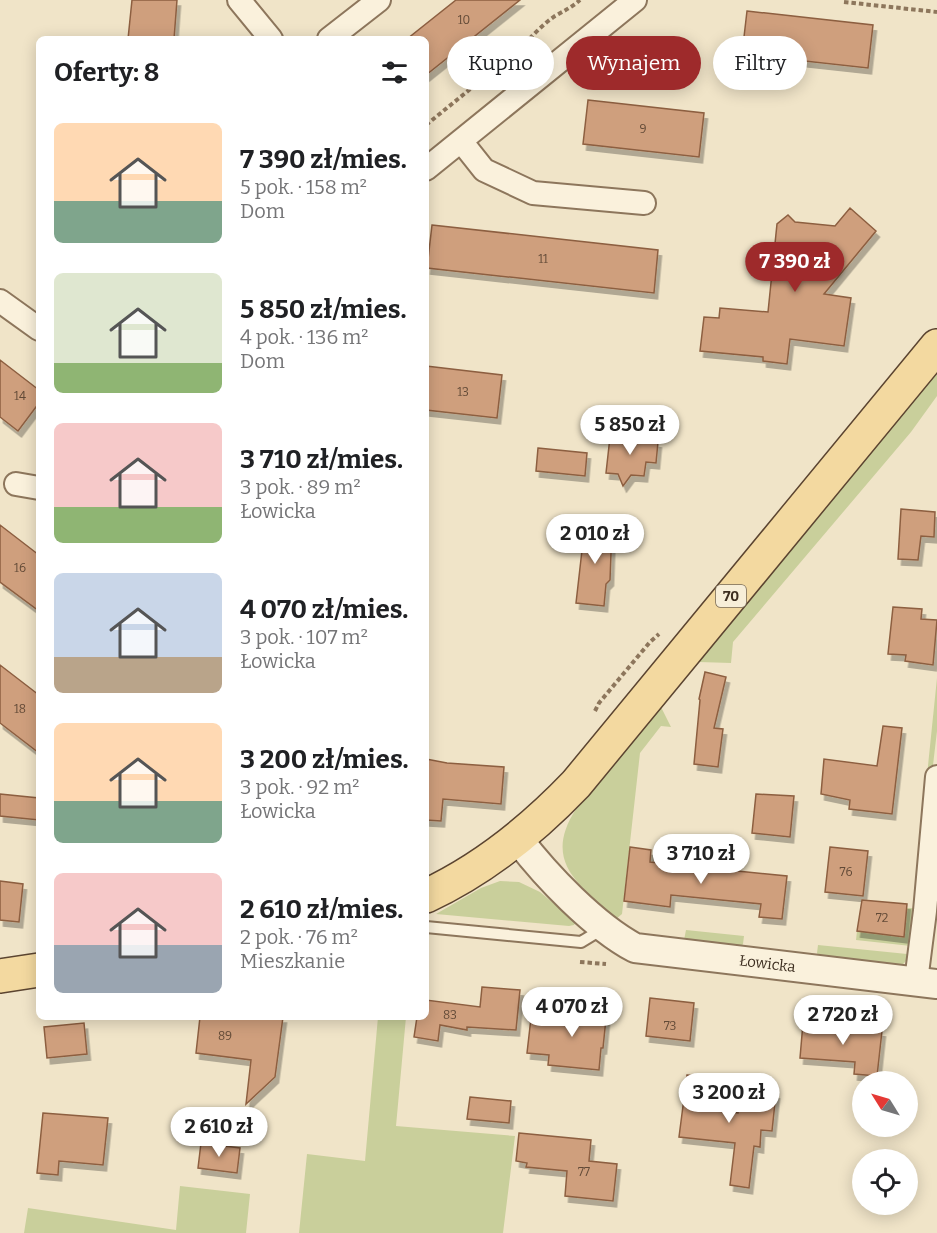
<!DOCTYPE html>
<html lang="pl">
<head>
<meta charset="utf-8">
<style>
	:root { --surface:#fff; --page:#f6f6f6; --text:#202124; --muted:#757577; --accent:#9e2a2b }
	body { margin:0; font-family:Bitter,serif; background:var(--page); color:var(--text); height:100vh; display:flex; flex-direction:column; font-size:22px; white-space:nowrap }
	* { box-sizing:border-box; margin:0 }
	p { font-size:20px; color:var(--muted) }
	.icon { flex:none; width:33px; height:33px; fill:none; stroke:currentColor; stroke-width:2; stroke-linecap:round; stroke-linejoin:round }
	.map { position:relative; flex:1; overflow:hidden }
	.sheet { position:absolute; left:36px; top:36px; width:393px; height:984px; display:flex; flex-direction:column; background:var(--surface); border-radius:9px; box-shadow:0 3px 15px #0003 }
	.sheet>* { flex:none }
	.hud { position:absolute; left:447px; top:36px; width:399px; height:54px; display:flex; gap:12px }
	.needle { width:39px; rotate:307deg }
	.buttons { position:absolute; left:852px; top:1071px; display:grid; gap:12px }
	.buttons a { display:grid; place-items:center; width:66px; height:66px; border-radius:50%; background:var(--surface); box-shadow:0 3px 15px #0003; font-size:30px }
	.price { position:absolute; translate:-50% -51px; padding:0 14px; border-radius:21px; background:#fff; color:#222; font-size:20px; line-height:39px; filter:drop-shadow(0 2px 3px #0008) }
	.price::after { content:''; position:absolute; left:50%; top:36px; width:18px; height:14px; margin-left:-9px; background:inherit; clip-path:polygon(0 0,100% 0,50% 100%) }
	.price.active { background:var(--accent); color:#fff }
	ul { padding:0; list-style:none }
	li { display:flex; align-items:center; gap:18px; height:150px; padding:0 18px }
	li span { display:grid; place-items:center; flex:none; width:168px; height:120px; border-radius:9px; color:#555 }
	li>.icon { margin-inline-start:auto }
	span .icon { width:72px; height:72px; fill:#fffc; stroke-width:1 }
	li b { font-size:26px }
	h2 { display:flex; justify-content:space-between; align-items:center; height:72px; padding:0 18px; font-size:26px }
	.tag { padding:0 21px; border-radius:27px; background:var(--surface); box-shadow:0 3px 15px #0003; font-size:21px; line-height:54px }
	.tag.active { background:var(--accent); color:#fff }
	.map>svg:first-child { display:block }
</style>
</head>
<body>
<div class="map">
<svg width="937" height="1233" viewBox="0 0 937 1233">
	<defs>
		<filter id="shadow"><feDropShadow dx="3.5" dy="6" stdDeviation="0" flood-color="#0004"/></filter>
	</defs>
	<rect width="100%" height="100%" fill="#f0e4c8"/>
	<path fill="#c9cf9b" d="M 937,373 L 937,396 L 911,432 L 733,642 L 731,663 L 699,662 Z
		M 937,678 L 937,731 L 917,902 L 914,902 Z
		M 661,707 L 671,727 L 661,726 L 640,753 L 622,914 L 616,919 C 579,884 542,862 576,809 Z
		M 500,881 L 519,882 L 540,892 L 576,922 L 574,925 L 569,926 L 436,914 L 481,888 Z
		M 906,908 L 917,908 L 911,946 L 856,940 L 857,931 L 904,937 Z
		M 686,930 L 744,936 L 743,944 L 740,948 L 684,940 Z
		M 818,945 L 907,954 L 906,961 L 901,966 L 820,958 L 817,953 Z
		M 378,1017 L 406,1017 L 396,1126 L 515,1136 L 503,1233 L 299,1233 L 307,1154 L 365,1161 Z
		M 180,1186 L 250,1194 L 246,1233 L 24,1233 L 28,1208 L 176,1230 Z"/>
	<path fill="#cf9f7d" stroke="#8d5f41" stroke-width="1.5" filter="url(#shadow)" d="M 132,0 L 177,0 L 174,39 L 128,39 Z
		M 456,0 L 520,0 L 426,75 L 426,39 L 407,39 Z
		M 747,11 L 873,25 L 868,68 L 742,54 Z
		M 588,100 L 704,113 L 699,157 L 583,144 Z
		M 850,208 L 876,231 L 824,294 L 851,298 L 844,346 L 790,339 L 787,364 L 763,361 L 763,357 L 700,351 L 704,317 L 719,318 L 720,308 L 768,312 L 777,224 L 788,215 L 795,222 L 835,226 Z
		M 432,225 L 658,250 L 654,293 L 427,268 Z
		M 0,360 L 39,390 L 39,403 L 18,431 L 0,417 Z
		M 426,366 L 502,375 L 497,418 L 426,410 Z
		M 628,430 L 636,439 L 658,442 L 656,463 L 646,462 L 644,476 L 631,475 L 623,486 L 618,474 L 606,473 L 610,437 L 622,438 Z
		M 538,448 L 587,453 L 585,476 L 536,471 Z
		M 901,509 L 935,512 L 934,537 L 921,536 L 918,560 L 898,559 Z
		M 585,524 L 612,527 L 610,580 L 606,584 L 604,606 L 576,603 Z
		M 0,525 L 39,555 L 39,611 L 0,582 Z
		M 893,607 L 922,609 L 921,619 L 937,620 L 933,665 L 905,661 L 906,655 L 888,654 Z
		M 0,665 L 39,695 L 39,753 L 0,723 Z
		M 705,672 L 726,677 L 714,728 L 723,729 L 718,767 L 694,764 L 700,700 L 699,699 Z
		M 883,726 L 902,728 L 892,814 L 849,809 L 850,800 L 821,794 L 824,759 L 877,766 Z
		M 426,759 L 447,763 L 504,767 L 501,804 L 443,799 L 441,821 L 426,820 Z
		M 0,794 L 39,798 L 39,820 L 0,816 Z
		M 756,794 L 794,796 L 790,837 L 752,833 Z
		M 630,847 L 651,850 L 650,862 L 787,876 L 782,919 L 759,917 L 761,904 L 671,895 L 670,907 L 624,901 Z
		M 830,847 L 868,851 L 863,896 L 825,892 Z
		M 0,881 L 23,884 L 19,922 L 0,920 Z
		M 862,900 L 907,904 L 904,937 L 857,931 Z
		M 482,987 L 520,990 L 516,1030 L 467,1027 L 467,1030 L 440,1025 L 438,1041 L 414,1037 L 417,1017 L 426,1017 L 426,1000 L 480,1007 Z
		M 586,996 L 608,999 L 603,1048 L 601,1048 L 599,1070 L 548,1065 L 549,1055 L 527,1053 L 531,1018 L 583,1024 Z
		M 650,998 L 694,1003 L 690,1041 L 646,1036 Z
		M 200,1017 L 283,1017 L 275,1077 L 246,1104 L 251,1060 L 196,1053 Z
		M 84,1023 L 87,1054 L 47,1058 L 44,1027 Z
		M 803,1023 L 882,1031 L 877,1076 L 854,1074 L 855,1062 L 800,1058 Z
		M 687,1075 L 707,1077 L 703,1108 L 738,1113 L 740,1095 L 749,1096 L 749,1090 L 776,1093 L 772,1131 L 761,1130 L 760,1147 L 754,1146 L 749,1188 L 730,1185 L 735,1143 L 679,1137 Z
		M 470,1097 L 511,1101 L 509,1123 L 467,1119 Z
		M 43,1113 L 108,1118 L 103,1165 L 59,1161 L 58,1175 L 37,1173 Z
		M 519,1133 L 591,1140 L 589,1161 L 617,1164 L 613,1201 L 565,1196 L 567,1171 L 526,1167 L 527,1163 L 516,1161 Z
		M 201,1143 L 240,1148 L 237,1173 L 198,1168 Z"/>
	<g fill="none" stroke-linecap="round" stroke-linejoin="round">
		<g stroke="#8d765c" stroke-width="14">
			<path id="service" d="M 426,927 L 581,942 L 604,928"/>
		</g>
		<g stroke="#8d765c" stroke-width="26">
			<path id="minor" d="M 239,0 L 271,39
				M 329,39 L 379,0
				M 461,141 L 484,170 L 533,193 L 644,203
				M 426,169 L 635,0
				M 0,301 L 39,329
				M 16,484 L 39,488
				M 916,981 L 925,911 L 937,777"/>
		</g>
		<g stroke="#8d765c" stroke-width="32">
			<g id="tertiary">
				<path id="s1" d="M 518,839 C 546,876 594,926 635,948 L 937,984"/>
			</g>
		</g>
		<g stroke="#5b4430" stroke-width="36">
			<path id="primary" d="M 426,896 C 484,869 532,830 576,784 L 937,346
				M 0,976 L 39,970"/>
		</g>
		<path stroke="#8d765c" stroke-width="4" stroke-dasharray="4.5 3" stroke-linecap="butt" d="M 844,2 L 937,12
			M 426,125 L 522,47 C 532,36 543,24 555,16 C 564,11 572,7 580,0
			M 595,711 L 599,703 L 650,642 L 659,634
			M 580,962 L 606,964"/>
		<use href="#service" stroke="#faf1dc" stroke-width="10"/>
		<use href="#minor" stroke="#faf1dc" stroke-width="22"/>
		<use href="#tertiary" stroke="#faf1dc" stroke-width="28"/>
		<use href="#primary" stroke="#f3d9a0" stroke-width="33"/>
	</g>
	<g text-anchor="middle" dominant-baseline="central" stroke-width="4.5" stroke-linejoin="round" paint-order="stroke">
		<g font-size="12" fill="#624a37">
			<text x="464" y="20">10</text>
			<text x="643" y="129">9</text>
			<text x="543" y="259">11</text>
			<text x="463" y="392">13</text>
			<text x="20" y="396">14</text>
			<text x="20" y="568">16</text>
			<text x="20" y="709">18</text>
			<text x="846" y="872">76</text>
			<text x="882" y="918">72</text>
			<text x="450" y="1015">83</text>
			<text x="670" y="1026">73</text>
			<text x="225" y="1036">89</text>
			<text x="584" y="1172">77</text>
		</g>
		<rect fill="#f7eed8" stroke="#756857" stroke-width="1.5" x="716" y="585" width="30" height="22" rx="4.5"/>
		<g font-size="14" font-weight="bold" fill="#3d2e20">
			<text x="731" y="596">70</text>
		</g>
		<g font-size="15" fill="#3d2e20" stroke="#f7eed8">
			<text stroke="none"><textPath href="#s1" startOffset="294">Łowicka</textPath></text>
		</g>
	</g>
</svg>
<div class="buttons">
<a><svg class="needle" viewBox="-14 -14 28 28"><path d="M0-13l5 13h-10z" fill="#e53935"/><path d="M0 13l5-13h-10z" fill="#757577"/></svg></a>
<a><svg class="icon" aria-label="locate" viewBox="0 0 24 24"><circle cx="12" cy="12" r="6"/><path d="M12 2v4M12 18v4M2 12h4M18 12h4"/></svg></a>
</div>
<b class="price active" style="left:795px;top:293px">7 390 zł</b>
<b class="price" style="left:630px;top:456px">5 850 zł</b>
<b class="price" style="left:595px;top:565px">2 010 zł</b>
<b class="price" style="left:701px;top:885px">3 710 zł</b>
<b class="price" style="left:572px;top:1038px">4 070 zł</b>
<b class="price" style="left:843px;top:1046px">2 720 zł</b>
<b class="price" style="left:729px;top:1124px">3 200 zł</b>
<b class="price" style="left:219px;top:1158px">2 610 zł</b>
<div class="hud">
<a class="tag">Kupno</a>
<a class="tag active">Wynajem</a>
<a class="tag">Filtry</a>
</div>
<section class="sheet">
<h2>Oferty: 8<svg class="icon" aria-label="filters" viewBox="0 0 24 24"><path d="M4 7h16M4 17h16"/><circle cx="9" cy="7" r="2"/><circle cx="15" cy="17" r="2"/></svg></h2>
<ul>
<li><span style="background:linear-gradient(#ffd9b3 65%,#7fa58c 0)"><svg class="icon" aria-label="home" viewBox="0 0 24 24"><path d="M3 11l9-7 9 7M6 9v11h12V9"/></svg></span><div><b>7 390 zł/mies.</b><p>5 pok. · 158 m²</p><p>Dom</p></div></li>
<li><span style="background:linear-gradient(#dfe7d0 75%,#8fb573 0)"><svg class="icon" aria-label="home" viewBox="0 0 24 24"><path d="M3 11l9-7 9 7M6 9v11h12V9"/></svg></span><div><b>5 850 zł/mies.</b><p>4 pok. · 136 m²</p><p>Dom</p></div></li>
<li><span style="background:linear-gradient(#f6c9c9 70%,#8fb573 0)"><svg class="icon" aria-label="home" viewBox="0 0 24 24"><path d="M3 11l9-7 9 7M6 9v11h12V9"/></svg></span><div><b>3 710 zł/mies.</b><p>3 pok. · 89 m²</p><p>Łowicka</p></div></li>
<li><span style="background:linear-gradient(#c9d6e8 70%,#b9a48a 0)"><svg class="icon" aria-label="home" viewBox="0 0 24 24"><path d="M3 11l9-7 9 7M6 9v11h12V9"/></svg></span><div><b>4 070 zł/mies.</b><p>3 pok. · 107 m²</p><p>Łowicka</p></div></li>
<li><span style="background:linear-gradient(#ffd9b3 65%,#7fa58c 0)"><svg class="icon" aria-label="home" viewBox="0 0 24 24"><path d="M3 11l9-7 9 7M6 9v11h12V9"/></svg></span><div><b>3 200 zł/mies.</b><p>3 pok. · 92 m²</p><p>Łowicka</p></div></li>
<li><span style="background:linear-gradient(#f6c9c9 60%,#9aa5b1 0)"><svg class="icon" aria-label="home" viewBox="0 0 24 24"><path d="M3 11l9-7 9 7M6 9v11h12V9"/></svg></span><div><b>2 610 zł/mies.</b><p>2 pok. · 76 m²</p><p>Mieszkanie</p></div></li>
</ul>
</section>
</div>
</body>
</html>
